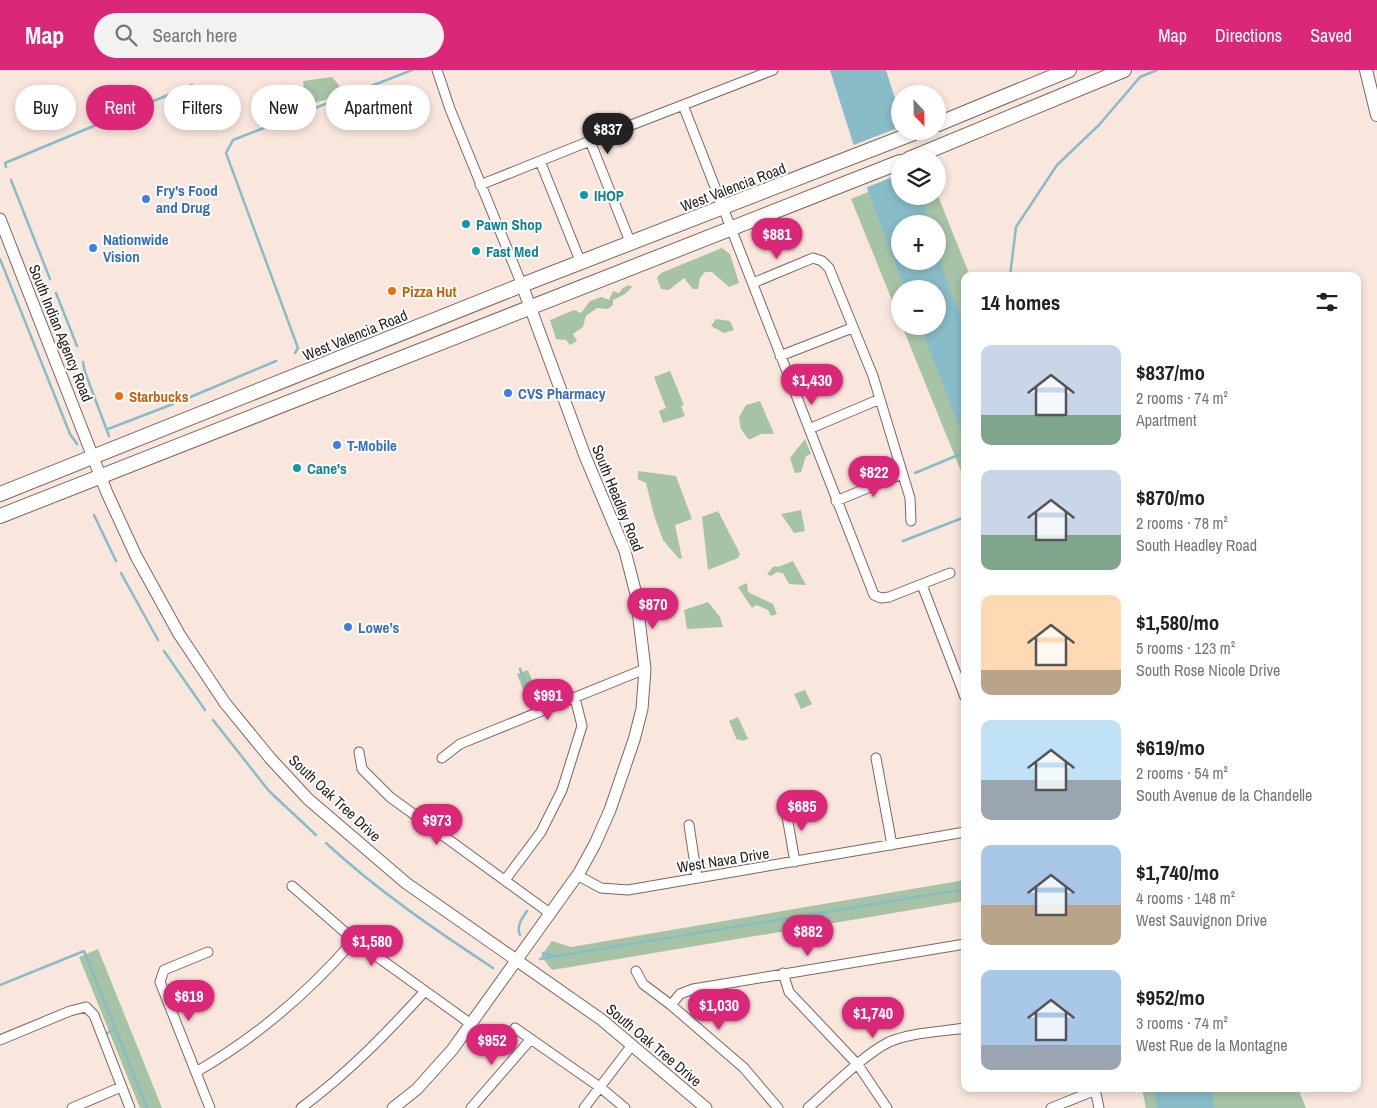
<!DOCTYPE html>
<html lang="en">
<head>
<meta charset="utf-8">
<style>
	:root { --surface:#fff; --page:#f2f2f2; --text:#222; --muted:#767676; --accent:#db2777 }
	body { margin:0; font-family:"Archivo Narrow",sans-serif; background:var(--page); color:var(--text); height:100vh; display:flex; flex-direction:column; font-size:19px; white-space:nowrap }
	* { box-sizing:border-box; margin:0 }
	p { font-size:16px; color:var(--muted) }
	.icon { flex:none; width:28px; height:28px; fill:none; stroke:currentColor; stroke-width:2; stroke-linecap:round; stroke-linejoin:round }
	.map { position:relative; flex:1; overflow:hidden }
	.sheet { position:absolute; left:961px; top:202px; width:400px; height:820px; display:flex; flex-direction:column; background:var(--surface); border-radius:10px; box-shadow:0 2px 8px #0003 }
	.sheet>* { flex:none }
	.banner { position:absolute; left:15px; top:15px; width:475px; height:45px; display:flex; gap:10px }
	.needle { width:32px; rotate:158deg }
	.tools { position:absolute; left:891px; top:15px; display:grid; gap:10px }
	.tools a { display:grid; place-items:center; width:55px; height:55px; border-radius:50%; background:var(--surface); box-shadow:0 2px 8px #0003; font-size:25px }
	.price { position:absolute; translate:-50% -42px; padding:0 11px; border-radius:18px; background:var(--accent); color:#fff; font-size:16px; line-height:32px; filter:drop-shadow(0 1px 2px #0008) }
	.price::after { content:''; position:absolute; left:50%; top:30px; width:15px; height:11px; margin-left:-8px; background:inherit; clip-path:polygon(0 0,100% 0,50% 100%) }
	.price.current { background:#222; color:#fff }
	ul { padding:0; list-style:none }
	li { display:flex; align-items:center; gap:15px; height:125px; padding:0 20px }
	li span { display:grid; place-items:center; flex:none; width:140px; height:100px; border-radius:10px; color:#555 }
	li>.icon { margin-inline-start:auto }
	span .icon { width:60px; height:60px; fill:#fffc; stroke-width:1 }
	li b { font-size:21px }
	h2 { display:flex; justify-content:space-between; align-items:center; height:60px; padding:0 20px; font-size:21px }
	.tag { padding:0 18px; border-radius:22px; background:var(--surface); box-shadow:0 2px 8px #0003; font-size:18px; line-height:45px }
	.tag.current { background:var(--accent); color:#fff }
	header { display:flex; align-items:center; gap:30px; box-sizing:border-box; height:70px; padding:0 25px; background:var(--accent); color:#fff }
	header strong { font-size:24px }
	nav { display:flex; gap:28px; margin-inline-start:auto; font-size:18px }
	.search { width:350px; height:45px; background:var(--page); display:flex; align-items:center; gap:12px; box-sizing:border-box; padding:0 18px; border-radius:28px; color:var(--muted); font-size:19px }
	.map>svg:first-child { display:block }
</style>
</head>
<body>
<header>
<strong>Map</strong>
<div class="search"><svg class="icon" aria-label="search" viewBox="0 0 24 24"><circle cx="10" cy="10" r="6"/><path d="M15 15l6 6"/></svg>Search here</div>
<nav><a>Map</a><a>Directions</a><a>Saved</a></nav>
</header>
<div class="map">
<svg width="1377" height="1038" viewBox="0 0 1377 1038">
	<rect width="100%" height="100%" fill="#f9e6dd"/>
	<path fill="#a6c3a5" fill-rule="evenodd" d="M 332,7 L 342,19 L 329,29 L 281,41 L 276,21 L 291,21 L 304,16 L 303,11 Z
		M 900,109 L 900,126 L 938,126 L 970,206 L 965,206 L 965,411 L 902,256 L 938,256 L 938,219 L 900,219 L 900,250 L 851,129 ZM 900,154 L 938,154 L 938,191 L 900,191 Z
		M 722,178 L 730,184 L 739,213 L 729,217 L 712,202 L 705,202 L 700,208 L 698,219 L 693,219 L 684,208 L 669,220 L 661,219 L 657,208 L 661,203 Z
		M 629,215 L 632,217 L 625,224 L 613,230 L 613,235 L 608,239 L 597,238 L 586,246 L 583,257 L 573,264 L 577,271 L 570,275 L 566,270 L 556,269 L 550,250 L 574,240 L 581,243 L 590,231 L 601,227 L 609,230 L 613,221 L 619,223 L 623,218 Z
		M 716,249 L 730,251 L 734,260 L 724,263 L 711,256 Z
		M 670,301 L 684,335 L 681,336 L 685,346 L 663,353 L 659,341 L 666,338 L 654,307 Z
		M 760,331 L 774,364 L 761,364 L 751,369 L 748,369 L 741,359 L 739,347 L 746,335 Z
		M 805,369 L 811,384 L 806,386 L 801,402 L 795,403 L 790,388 Z
		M 638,401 L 676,406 L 692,449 L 675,455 L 682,488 L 679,489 L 663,470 L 654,445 L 646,413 L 638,409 Z
		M 801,440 L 805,461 L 794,463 L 781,444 Z
		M 718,441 L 740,484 L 738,488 L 708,500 L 702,447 Z
		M 793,491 L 806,515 L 789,514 L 783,503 L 777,502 L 771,506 L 767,504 L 774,496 L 778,497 Z
		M 747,513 L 748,522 L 773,534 L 777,544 L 771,546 L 768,540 L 756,535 L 752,538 L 738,517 Z
		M 708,532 L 720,547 L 723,557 L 687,559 L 684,540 Z
		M 528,600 L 541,633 L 530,638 L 517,604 Z
		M 805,620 L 812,634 L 801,639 L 794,624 Z
		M 738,647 L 748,669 L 741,671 L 740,669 L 737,670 L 729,651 Z
		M 965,810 L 965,831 L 552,900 L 541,886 L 552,871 L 571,877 Z
		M 98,879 L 162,1038 L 140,1038 L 79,887 Z
		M 1142,1019 L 1298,1019 L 1306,1038 L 1146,1038 Z"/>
	<path fill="#88bcc8" d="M 830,0 L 886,0 L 898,38 L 893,51 L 904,89 L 900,89 L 900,126 L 921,126 L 930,154 L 900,154 L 900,191 L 938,191 L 938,181 L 949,218 L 965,254 L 965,371 L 920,256 L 938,256 L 938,219 L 905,219 L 869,124 Z
		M 1153,1019 L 1212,1019 L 1214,1038 L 1157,1038 Z"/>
	<path fill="#f9e6dd" d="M 895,59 L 906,89 L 900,89 L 900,104 L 865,118 L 851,76 Z"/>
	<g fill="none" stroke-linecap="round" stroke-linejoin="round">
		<path stroke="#88bcc8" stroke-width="2.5" d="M 6,97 L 5,93 L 192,15
			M 11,110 L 50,209
			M 0,189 L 70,364 L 77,374
			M 1010,206 L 1016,157 L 1057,95 L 1099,55 L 1140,7 L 1157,0
			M 56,223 L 77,276
			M 295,283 L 298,278 L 226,83 L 233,70 L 412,0
			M 83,292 L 85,302 L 109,366
			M 188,328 L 276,291
			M 108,359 L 173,334
			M 915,403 L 963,383
			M 94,445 L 116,491
			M 903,471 L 965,447
			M 121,503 L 158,570
			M 164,581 L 205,640
			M 520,599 L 534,635
			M 213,650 L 269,721 L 316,765
			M 326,773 C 378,821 434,859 493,898
			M 520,865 C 516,857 522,848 527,841
			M 543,883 L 553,886
			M 540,889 L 965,819
			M 0,915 L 84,881 L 147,1038
			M 105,964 L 115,959"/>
		<g stroke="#796961" stroke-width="11">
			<path id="minor" d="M 437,0 L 450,39 L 522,215
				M 683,35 L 773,0
				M 590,71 L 683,35 L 874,525 L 881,528 L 889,527 L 950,503
				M 540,91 L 590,71 L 631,174
				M 480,115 L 540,91 L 581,193
				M 753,213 L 813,188 L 822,191 L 829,198 L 873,306 L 910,428 L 911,451
				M 780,286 L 852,258
				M 809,359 L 880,329
				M 836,431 L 902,404
				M 922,515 L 965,627
				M 359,682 L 362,699 L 390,727 L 551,844
				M 442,688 L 460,674 L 645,599
				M 876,688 L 892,775
				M 785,735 L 795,792
				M 689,755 L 697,808
				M 577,805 L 601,818 L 628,820 L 965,762
				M 505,810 L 541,762 L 562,720 L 582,656 L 575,628
				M 292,816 L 354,870 L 471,954
				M 208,882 L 164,900 L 160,912 L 210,1038
				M 636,901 L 643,914 L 671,935 L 744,998 L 778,1038
				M 783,903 L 789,922 L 858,995 L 887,1038
				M 671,935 L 680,924 L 693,919 L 965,874
				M 515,958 L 601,1018 L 625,1038
				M 0,970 L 70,941 L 86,937 L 94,945 L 130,1038
				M 196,1002 C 257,967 308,923 354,870
				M 1095,1019 L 1099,1038
				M 72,1038 L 121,1017
				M 301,1038 C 347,1004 386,964 425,921
				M 471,1038 L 531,969
				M 584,1038 L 632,975
				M 808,1038 C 831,1018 863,985 889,972 C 912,962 941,962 965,958
				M 1051,1038 L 1096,1020"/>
		</g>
		<g stroke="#796961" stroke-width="13">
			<path id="tertiary" d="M 0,149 L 107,423 L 136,486 L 179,564 L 225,633 L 270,688 L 308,729 L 406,813 L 602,950 L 706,1038
				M 393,1038 L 417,1019 L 452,980 L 579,803 L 595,774 L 610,740 L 634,670 L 642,639 L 645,599 L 636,524 L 625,481 L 585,386 L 522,215"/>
		</g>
		<g stroke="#796961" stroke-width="14">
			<path id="secondary" d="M 1366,0 L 1377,45"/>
		</g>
		<g stroke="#796961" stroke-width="16">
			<path id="primary" d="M 938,54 L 1069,0
				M 909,89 L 1124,0
				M 0,424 L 522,215 L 919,61
				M 0,446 L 900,92"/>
		</g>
		<use href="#minor" stroke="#fff" stroke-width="9"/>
		<use href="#tertiary" stroke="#fff" stroke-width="11"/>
		<use href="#secondary" stroke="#fff" stroke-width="12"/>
		<use href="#primary" stroke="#fff" stroke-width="14"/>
	</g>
	<g fill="#0f9aa8" stroke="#fff" stroke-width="2">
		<circle cx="584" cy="125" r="5"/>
		<circle cx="466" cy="154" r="5"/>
		<circle cx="476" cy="181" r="5"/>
		<circle cx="297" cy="398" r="5"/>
	</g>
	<g fill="#3f7fe0" stroke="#fff" stroke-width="2">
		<circle cx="146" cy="129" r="5"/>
		<circle cx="93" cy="178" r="5"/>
		<circle cx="508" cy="323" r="5"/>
		<circle cx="337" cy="375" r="5"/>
		<circle cx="348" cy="557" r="5"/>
	</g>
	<g fill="#e8710a" stroke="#fff" stroke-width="2">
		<circle cx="392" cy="221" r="5"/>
		<circle cx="119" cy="326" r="5"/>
	</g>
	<g text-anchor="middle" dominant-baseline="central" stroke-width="4" stroke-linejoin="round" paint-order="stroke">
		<g font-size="15" fill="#241d1a" stroke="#fff">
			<text transform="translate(733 117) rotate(-21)">West Valencia Road</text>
			<text transform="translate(61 263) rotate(68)">South Indian Agency Road</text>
			<text transform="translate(355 265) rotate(-22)">West Valencia Road</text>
			<text transform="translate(618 428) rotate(68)">South Headley Road</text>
			<text transform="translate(335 728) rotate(43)">South Oak Tree Drive</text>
			<text transform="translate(723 790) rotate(-9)">West Nava Drive</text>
			<text transform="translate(654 975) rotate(40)">South Oak Tree Drive</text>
		</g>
		<g font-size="15" font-weight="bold" fill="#366cbe" stroke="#fff" text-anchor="start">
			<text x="156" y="120">Fry's Food<tspan x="156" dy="17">and Drug</tspan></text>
			<text x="103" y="169">Nationwide<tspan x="103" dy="17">Vision</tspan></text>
			<text x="518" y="323">CVS Pharmacy</text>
			<text x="347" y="375">T-Mobile</text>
			<text x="358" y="557">Lowe’s</text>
		</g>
		<g font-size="15" font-weight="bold" fill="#0d838f" stroke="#fff" text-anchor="start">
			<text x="594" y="125">IHOP</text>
			<text x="476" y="154">Pawn Shop</text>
			<text x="486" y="181">Fast Med</text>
			<text x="307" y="398">Cane's</text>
		</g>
		<g font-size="15" font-weight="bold" fill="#c56008" stroke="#fff" text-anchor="start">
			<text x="402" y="221">Pizza Hut</text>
			<text x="129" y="326">Starbucks</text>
		</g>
	</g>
</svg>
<div class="tools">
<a><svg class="needle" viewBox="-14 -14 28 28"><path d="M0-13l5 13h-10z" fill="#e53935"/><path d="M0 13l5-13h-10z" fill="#767676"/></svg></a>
<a><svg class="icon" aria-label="layers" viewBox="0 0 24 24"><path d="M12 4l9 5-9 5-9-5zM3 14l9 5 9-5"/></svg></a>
<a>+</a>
<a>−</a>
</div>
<b class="price current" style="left:608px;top:85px">$837</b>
<b class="price" style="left:777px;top:190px">$881</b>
<b class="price" style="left:812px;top:336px">$1,430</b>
<b class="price" style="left:874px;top:428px">$822</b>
<b class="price" style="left:653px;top:560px">$870</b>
<b class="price" style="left:548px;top:651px">$991</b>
<b class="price" style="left:802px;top:762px">$685</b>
<b class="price" style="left:437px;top:776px">$973</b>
<b class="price" style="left:808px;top:887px">$882</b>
<b class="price" style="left:372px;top:897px">$1,580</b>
<b class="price" style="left:189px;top:952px">$619</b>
<b class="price" style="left:719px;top:961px">$1,030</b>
<b class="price" style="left:873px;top:969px">$1,740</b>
<b class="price" style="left:492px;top:996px">$952</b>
<div class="banner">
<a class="tag">Buy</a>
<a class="tag current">Rent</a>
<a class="tag">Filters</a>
<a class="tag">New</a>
<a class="tag">Apartment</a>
</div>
<section class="sheet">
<h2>14 homes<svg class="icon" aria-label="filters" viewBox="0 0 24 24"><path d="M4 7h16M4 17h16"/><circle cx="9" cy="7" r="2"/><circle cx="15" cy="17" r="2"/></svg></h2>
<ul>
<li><span style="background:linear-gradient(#c9d6e8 70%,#7fa58c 0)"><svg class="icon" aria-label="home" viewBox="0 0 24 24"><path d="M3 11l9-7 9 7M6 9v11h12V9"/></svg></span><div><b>$837/mo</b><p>2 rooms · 74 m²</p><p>Apartment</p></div></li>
<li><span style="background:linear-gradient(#c9d6e8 65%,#7fa58c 0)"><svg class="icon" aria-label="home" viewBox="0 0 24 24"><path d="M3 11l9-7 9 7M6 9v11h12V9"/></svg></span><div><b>$870/mo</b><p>2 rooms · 78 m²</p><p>South Headley Road</p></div></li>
<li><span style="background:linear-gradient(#ffd9b3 75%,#b9a48a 0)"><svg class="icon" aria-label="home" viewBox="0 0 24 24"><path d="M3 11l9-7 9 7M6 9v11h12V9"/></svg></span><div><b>$1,580/mo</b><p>5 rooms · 123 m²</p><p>South Rose Nicole Drive</p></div></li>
<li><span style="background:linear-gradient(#bfe0f5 60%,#9aa5b1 0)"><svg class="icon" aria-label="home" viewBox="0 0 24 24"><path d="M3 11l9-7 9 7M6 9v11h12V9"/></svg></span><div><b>$619/mo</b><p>2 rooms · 54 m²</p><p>South Avenue de la Chandelle</p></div></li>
<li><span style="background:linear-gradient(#a9c7e8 60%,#b9a48a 0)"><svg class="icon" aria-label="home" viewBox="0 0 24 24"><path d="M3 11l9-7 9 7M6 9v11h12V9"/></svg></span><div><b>$1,740/mo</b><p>4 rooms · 148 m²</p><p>West Sauvignon Drive</p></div></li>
<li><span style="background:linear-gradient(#a9c7e8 75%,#9aa5b1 0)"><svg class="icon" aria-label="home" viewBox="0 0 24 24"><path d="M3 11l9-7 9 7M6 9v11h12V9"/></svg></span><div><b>$952/mo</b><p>3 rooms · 74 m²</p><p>West Rue de la Montagne</p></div></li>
</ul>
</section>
</div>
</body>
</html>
